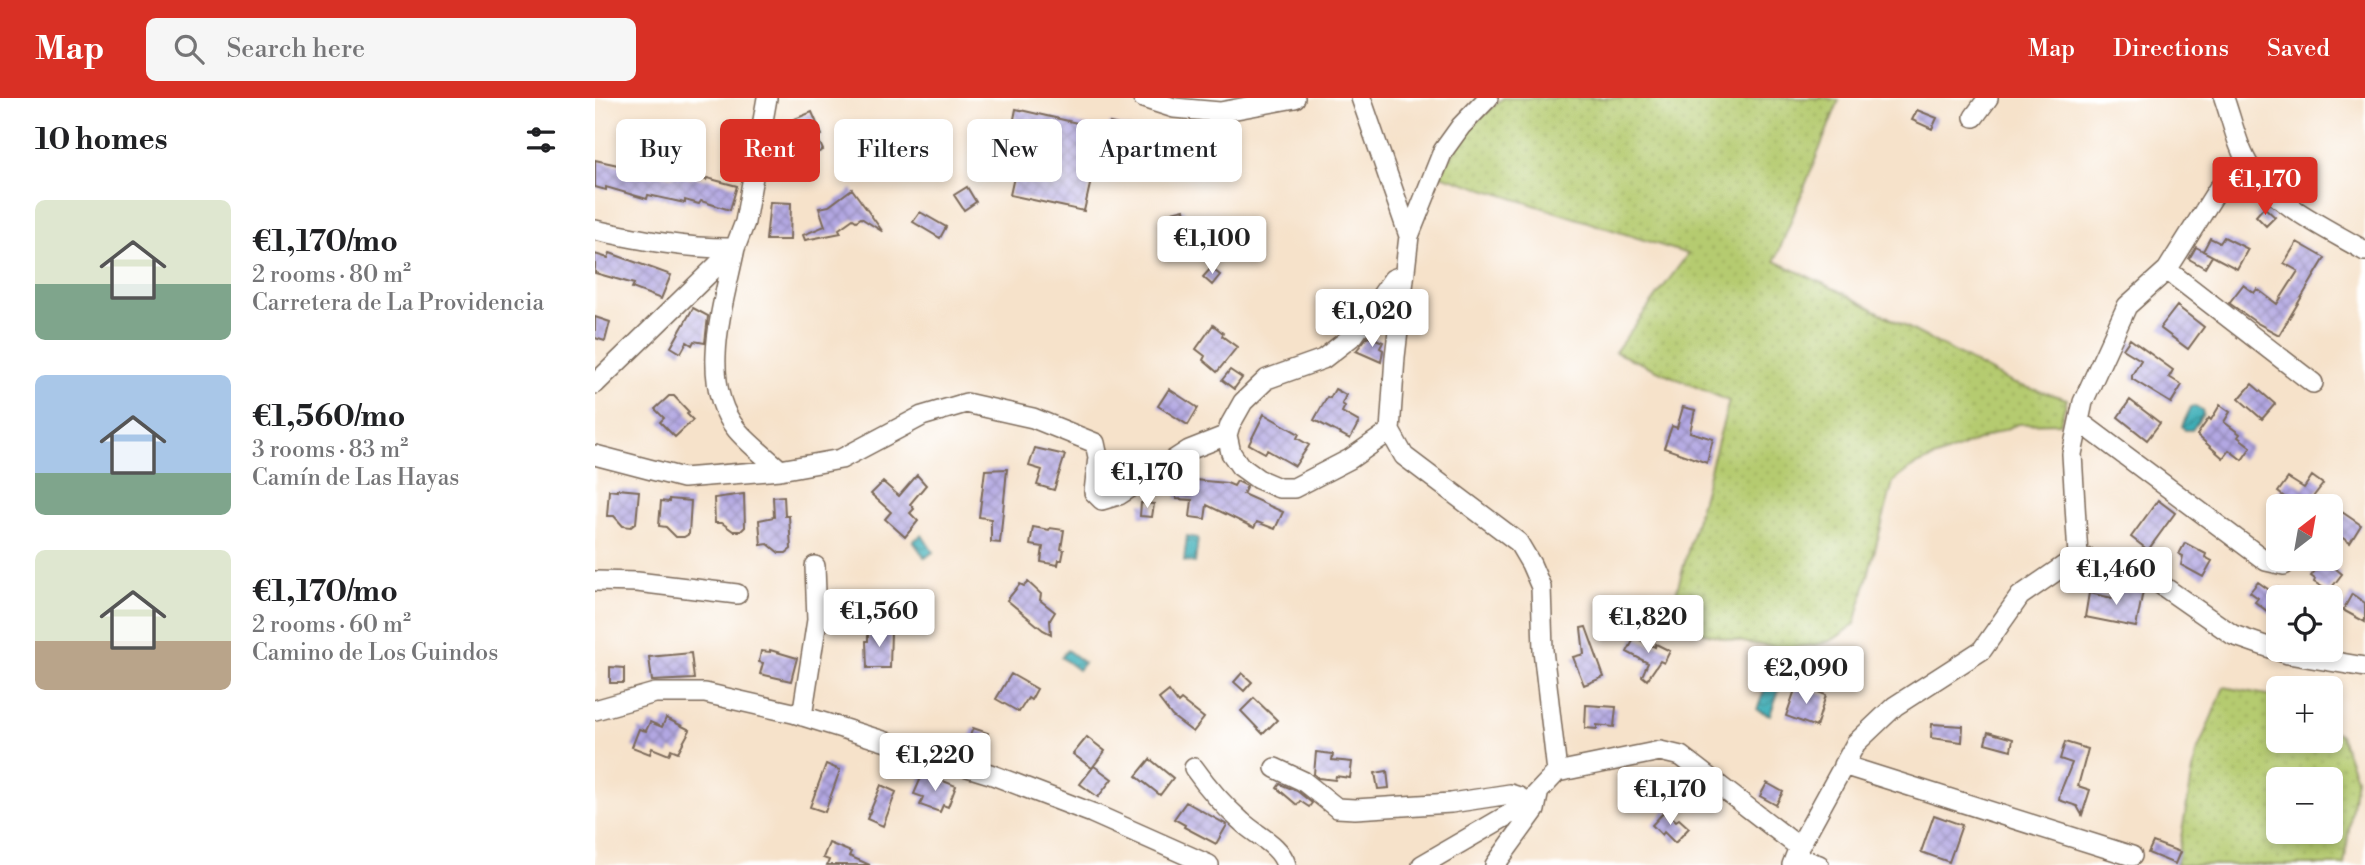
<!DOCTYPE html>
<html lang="en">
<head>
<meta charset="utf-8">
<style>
	:root { --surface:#fff; --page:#f6f6f6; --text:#202124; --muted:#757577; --accent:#d93025 }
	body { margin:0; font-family:"Libre Bodoni",serif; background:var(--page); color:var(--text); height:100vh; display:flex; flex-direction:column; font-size:26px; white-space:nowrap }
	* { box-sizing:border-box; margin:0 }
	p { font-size:23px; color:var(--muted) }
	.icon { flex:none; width:38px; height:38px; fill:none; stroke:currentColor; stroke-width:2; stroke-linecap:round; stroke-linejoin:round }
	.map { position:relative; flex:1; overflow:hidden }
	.drawer { display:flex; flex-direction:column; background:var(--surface); width:595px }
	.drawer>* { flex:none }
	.guide { position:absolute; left:21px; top:21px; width:665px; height:63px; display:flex; gap:14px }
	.needle { width:46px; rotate:31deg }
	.fabs { position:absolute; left:1671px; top:396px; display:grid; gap:14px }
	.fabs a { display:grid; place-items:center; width:77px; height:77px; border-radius:10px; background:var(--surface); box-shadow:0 4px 10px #0003; font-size:35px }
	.price { position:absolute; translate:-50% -60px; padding:0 16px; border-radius:7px; background:#fff; color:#222; font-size:23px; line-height:46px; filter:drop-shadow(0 2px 4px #0008) }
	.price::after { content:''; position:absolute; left:50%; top:42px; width:21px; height:16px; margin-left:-10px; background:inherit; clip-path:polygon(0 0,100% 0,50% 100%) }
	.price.current { background:var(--accent); color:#fff }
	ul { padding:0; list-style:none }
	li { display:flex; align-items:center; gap:21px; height:175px; padding:0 35px }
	li span { display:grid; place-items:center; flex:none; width:196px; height:140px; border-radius:10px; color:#555 }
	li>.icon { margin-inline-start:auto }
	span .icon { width:84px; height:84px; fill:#fffc; stroke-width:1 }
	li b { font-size:30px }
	h2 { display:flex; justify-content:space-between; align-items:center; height:84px; padding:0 35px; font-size:30px }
	.tag { padding:0 24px; border-radius:10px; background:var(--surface); box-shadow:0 4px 10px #0003; font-size:24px; line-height:63px }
	.tag.current { background:var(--accent); color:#fff }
	header { display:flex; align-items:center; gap:42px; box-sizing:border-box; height:98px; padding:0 35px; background:var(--accent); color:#fff }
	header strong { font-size:33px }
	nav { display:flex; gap:38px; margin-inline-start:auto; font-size:24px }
	.search { width:490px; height:63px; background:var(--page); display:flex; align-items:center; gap:18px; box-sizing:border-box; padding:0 24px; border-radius:10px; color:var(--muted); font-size:26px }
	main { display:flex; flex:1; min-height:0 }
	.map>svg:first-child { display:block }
</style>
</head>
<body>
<header>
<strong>Map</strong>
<div class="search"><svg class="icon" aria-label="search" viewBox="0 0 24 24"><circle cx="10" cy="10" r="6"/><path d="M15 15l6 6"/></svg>Search here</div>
<nav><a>Map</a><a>Directions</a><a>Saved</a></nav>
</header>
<main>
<section class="drawer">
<h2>10 homes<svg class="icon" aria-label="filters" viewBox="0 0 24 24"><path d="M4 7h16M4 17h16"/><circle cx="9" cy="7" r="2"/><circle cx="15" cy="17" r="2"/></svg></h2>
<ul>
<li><span style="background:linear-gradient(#dfe7d0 60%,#7fa58c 0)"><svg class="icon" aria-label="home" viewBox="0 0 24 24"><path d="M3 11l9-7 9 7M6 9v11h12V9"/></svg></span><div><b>€1,170/mo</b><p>2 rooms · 80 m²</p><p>Carretera de La Providencia</p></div></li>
<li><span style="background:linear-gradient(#a9c7e8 70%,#7fa58c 0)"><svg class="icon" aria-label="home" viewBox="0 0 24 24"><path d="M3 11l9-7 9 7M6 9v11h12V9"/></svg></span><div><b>€1,560/mo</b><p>3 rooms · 83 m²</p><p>Camín de Las Hayas</p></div></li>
<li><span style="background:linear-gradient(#dfe7d0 65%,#b9a48a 0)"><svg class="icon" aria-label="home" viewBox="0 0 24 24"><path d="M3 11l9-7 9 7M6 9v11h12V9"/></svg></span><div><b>€1,170/mo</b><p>2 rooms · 60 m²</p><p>Camino de Los Guindos</p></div></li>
</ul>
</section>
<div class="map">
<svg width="1770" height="767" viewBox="0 0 1770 767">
	<defs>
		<pattern id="grass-dots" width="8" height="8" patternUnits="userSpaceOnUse" patternTransform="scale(1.75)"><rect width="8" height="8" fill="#b5cb6f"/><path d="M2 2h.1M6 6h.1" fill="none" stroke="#9dae60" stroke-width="1.8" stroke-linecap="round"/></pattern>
		<pattern id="water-waves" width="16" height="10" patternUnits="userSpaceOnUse" patternTransform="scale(1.75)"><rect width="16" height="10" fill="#3eafb8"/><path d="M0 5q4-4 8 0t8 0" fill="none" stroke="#358f95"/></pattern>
		<pattern id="building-cross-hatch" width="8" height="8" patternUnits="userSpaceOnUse" patternTransform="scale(1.75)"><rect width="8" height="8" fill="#b2a7e2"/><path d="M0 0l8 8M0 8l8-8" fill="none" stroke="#9288b7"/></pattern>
	</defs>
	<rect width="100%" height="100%" fill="#fff"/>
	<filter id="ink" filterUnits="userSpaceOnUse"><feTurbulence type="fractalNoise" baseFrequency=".0143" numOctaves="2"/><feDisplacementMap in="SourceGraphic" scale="14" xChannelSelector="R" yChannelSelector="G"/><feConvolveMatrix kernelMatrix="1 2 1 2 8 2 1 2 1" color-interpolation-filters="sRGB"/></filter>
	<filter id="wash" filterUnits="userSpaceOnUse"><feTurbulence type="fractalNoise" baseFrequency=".00686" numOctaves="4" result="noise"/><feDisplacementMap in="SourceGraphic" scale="28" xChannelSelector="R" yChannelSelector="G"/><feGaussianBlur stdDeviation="1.57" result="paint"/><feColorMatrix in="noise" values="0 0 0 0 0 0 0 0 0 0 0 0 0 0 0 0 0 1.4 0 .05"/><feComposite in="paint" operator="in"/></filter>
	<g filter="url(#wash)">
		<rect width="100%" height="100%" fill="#f6e2ca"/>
		<path fill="url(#grass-dots)" stroke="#787a46" stroke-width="2" fill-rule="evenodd" d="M 908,0 L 1230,0 L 1244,2 L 1180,163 L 1244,193 L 1417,285 L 1472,301 L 1465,325 L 1423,326 L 1319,368 L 1298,384 L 1260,526 C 1251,532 1242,541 1232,544 C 1185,559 1120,538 1073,525 L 1134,303 L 1020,254 L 1093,156 L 845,77 L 870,35 Z
			M 1629,589 L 1683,599 L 1684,642 L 1736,642 L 1736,631 L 1745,637 L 1761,680 L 1749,767 L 1581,767 L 1601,656 ZM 1684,681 L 1736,681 L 1736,733 L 1684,733 Z"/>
		<path fill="url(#water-waves)" stroke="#3c6c6b" stroke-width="2" d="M 1600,308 L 1607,312 L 1608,316 L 1597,332 L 1590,332 L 1587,328 L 1596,309 Z
			M 327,437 L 338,454 L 330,460 L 318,443 Z
			M 592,438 L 603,440 L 600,465 L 589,463 Z
			M 472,552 L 489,565 L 483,572 L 466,559 Z
			M 1171,587 L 1184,592 L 1175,617 L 1162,612 Z"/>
		<g id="blocks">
			<path fill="url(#building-cross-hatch)" d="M 421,11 L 513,32 L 515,25 L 540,31 L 536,49 L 546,51 L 542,68 L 519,62 L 516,72 L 499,69 L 489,113 L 415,97 L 429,34 L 417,31 Z
				M 1322,12 L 1342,20 L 1337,31 L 1317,22 Z
				M 217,14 L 227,37 L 222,39 L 228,52 L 216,58 L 197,22 Z
				M 567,45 L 582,48 L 577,64 L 561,60 Z
				M 0,62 L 78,79 L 80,75 L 96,81 L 97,78 L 111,82 L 112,80 L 142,88 L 135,112 L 106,103 L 104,106 L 90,102 L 90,105 L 53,97 L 52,101 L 11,89 L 11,92 L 0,89 Z
				M 372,89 L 381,104 L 369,112 L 359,97 Z
				M 257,91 L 288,134 L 266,120 L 261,123 L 258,121 L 244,131 L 246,135 L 210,142 L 208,137 L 230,128 L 224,110 L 234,108 Z
				M 175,104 L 196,105 L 195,142 L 171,142 Z
				M 1669,109 L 1680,119 L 1671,128 L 1661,118 Z
				M 589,111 L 596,149 L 584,152 L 577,114 Z
				M 325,114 L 351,129 L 345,140 L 318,124 Z
				M 1629,139 L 1653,151 L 1642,171 L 1608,153 L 1615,140 L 1625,145 Z
				M 1702,144 L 1730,160 L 1684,237 L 1662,225 L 1634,205 L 1648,187 L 1659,195 L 1662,191 L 1682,206 L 1703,173 L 1689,165 Z
				M 1601,149 L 1617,158 L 1610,170 L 1594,161 Z
				M 15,155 L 76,177 L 66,201 L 37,190 L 39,186 L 0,175 L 0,156 L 13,160 Z
				M 616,170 L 625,177 L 617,187 L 608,179 Z
				M 1582,208 L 1609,229 L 1593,251 L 1565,230 Z
				M 98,210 L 113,218 L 110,245 L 99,243 L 97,247 L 92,244 L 86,255 L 76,249 Z
				M 0,219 L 15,224 L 10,243 L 0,240 Z
				M 618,227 L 628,235 L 627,238 L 642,249 L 622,274 L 608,262 L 610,258 L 601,251 Z
				M 773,238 L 788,244 L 785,250 L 788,252 L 786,264 L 761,253 Z
				M 1535,241 L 1578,272 L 1574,279 L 1587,287 L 1576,305 L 1537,281 L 1537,277 L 1546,262 L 1528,251 Z
				M 635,272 L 647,280 L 639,291 L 627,282 Z
				M 1657,286 L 1680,306 L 1667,321 L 1644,301 Z
				M 574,291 L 603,310 L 593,327 L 563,308 Z
				M 740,291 L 751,297 L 747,306 L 750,308 L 747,314 L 764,324 L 755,341 L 719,322 L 732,299 L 735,300 Z
				M 74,298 L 79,298 L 94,314 L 92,316 L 98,322 L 80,339 L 65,324 L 69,320 L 60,311 Z
				M 1535,302 L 1565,325 L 1552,342 L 1523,319 Z
				M 1625,307 L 1635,314 L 1629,324 L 1645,336 L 1643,339 L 1656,349 L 1647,362 L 1634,352 L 1628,360 L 1602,337 L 1614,320 L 1616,322 Z
				M 1088,309 L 1100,312 L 1095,334 L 1118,341 L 1112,365 L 1069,350 L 1077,328 L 1082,330 Z
				M 669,316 L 704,336 L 702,340 L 714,347 L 700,368 L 672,352 L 670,355 L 654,346 Z
				M 440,350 L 470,357 L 459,392 L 442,387 L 447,372 L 434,368 Z
				M 412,371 L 405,445 L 396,444 L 396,421 L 384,419 L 390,372 Z
				M 322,377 L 331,387 L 315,406 L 319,411 L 315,415 L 323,423 L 310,439 L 290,421 L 296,414 L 276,396 L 288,384 L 304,398 Z
				M 1717,378 L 1728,386 L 1711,408 L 1701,408 L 1683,394 L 1693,380 L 1709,390 Z
				M 599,382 L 632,385 L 639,388 L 642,383 L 652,388 L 648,396 L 688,414 L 680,431 L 662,424 L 659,430 L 612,407 L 610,421 L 595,419 L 597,402 L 581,401 L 581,388 L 598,390 Z
				M 22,391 L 44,393 L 41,425 L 36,429 L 28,428 L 19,418 L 12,418 L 14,392 L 22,393 Z
				M 149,396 L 150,429 L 146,433 L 138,433 L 127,425 L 120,425 L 119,400 Z
				M 189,398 L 190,418 L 194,418 L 196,451 L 191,455 L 184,455 L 173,446 L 166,447 L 164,422 L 179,419 L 178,399 Z
				M 74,401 L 96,403 L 94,436 L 89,439 L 81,439 L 71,429 L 64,428 L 66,403 L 74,404 Z
				M 1563,402 L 1580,415 L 1553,452 L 1536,439 Z
				M 546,405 L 559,406 L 557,419 L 545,418 Z
				M 1747,414 L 1766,427 L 1755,445 L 1736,432 Z
				M 438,429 L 454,432 L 455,430 L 469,432 L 466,451 L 469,452 L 467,462 L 464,462 L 463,467 L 446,464 L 448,449 L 435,447 Z
				M 1590,445 L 1611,456 L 1610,459 L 1617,463 L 1608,479 L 1586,467 L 1588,458 L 1584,456 Z
				M 1729,461 L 1747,476 L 1734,493 L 1719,484 L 1720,481 L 1716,478 Z
				M 433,484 L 446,496 L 445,502 L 460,514 L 455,522 L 456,536 L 448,532 L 412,502 L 425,486 L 429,488 Z
				M 1663,484 L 1680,496 L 1684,488 L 1684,522 L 1660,504 L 1663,500 L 1655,494 Z
				M 1524,489 L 1548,493 L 1541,529 L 1490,519 L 1494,495 L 1522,501 Z
				M 1757,496 L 1770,505 L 1770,524 L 1748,512 Z
				M 991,529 L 1009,579 L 989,587 L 978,559 L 989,556 L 986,530 Z
				M 276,532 L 296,532 L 295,570 L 272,570 L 271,543 L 273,543 L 273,534 Z
				M 1040,539 L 1060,549 L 1061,546 L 1075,553 L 1069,565 L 1065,563 L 1052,582 L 1047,578 L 1053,565 L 1032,554 Z
				M 175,552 L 202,560 L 196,583 L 165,576 L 168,565 L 164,564 L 166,553 L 175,554 Z
				M 96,555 L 99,581 L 57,583 L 54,559 Z
				M 15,569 L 29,570 L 29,585 L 15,585 Z
				M 647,575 L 657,584 L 649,593 L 639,584 Z
				M 416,576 L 442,591 L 436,602 L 433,600 L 424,614 L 401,601 Z
				M 1202,586 L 1231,597 L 1221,629 L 1191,618 Z
				M 574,593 L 583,605 L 586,602 L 609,620 L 598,634 L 577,618 L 564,601 Z
				M 659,600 L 682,622 L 668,636 L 646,613 Z
				M 991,607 L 1021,609 L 1019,629 L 1002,627 L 1002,631 L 990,630 Z
				M 71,620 L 95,632 L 83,654 L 76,651 L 74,657 L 57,650 L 55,656 L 37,649 L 44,631 L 51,633 L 55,624 L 67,629 Z
				M 1337,626 L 1368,628 L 1367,644 L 1336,640 Z
				M 378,630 L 393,635 L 388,648 L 373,643 Z
				M 1393,634 L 1418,641 L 1416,652 L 1390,645 Z
				M 492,639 L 510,653 L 497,670 L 478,656 Z
				M 1470,644 L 1493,651 L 1483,688 L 1495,692 L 1487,717 L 1482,708 L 1464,702 L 1465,695 L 1477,665 L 1465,661 Z
				M 721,654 L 738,656 L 737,662 L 757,664 L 755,680 L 741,678 L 740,682 L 723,680 L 719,676 Z
				M 555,661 L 578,680 L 565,697 L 541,678 Z
				M 231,666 L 245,672 L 230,714 L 215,709 Z
				M 499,668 L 517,681 L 503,699 L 485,686 Z
				M 792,673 L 794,690 L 783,691 L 780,675 Z
				M 328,675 L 361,688 L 353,709 L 348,707 L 345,714 L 325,707 L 328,699 L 319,696 Z
				M 1172,685 L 1188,694 L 1181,707 L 1165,698 Z
				M 685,686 L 702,693 L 717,705 L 714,709 L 705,703 L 702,707 L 682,690 Z
				M 286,687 L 301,694 L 288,728 L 272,721 Z
				M 591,704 L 632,727 L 621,746 L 589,729 L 590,727 L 579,721 Z
				M 1070,713 L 1081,723 L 1084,721 L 1094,730 L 1080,745 L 1069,734 L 1067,737 L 1057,727 Z
				M 1339,717 L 1367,727 L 1354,764 L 1326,754 Z
				M 1558,744 L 1585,754 L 1580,766 L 1553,755 Z
				M 234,745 L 256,754 L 254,758 L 275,767 L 232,767 L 234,762 L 228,760 Z"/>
		</g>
	</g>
	<g filter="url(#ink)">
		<use href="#blocks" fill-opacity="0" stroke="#7c6a5a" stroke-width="2"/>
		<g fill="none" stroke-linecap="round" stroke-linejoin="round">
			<g stroke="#7c6a5a" stroke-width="22">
				<path id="minor" d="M 548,0 L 579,10 L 625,14 L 700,0
					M 766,0 L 814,138
					M 1629,0 C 1637,23 1643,51 1656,71 C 1683,109 1731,130 1770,153
					M 1379,19 L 1393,0
					M 0,132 C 46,142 93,151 140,150 C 129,205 102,284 142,332 C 154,346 171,359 185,372
					M 1572,172 L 1718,285
					M 0,286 L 140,150 L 150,124 L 172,0
					M 1484,323 L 1671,463 L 1689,467
					M 632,337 L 636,355 L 645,368 L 663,381 L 684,390 L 699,390 L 755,361 L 795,333
					M 0,357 L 88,380 L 185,372 L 246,361 L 327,318 L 371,305 L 438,320 L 500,345 L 503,359 L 499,394 L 507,402 L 524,397 L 594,352 L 632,337 L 635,327 L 648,304 L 672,281 L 728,261 L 759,237 L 798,181 L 809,177
					M 1483,458 L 1552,477 L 1638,537 L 1693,556 L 1770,569
					M 0,483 L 42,484 L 142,496
					M 0,612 L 60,595 L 110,595 L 198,615 L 395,676 L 497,715 L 614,767
					M 207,618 L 222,522 L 220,468
					M 1248,667 L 1537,758
					M 599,670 C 613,690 629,708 647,724 C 662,738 685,747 691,767
					M 680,670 L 708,683 L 742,710 L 760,711 L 856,705 L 915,696 L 924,699 L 932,706
					M 962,674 L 1065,653 L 1086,658 L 1204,749
					M 1201,759 L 1224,767
					M 827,767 L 932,706 L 962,674 L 948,552 L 946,489 L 936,466 L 923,444 L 809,358 L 795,333 L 800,259 L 814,138 L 848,53 L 866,28 L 893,0
					M 900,767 L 940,712 L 943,697
					M 1197,767 L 1204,749 L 1261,645 L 1300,608 L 1387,552 L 1425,498 L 1483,458 L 1477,356 L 1488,304 L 1532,208 L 1572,172 L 1623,91 L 1655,69"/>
			</g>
			<use href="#minor" stroke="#fff" stroke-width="19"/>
		</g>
	</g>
</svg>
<div class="fabs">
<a><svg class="needle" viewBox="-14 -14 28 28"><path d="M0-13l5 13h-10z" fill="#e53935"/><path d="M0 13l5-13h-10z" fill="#757577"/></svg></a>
<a><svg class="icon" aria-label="locate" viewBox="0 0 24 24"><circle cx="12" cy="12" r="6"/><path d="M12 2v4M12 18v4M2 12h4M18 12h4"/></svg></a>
<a>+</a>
<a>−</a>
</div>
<b class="price current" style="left:1670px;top:119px">€1,170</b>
<b class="price" style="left:617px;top:178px">€1,100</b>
<b class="price" style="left:777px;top:251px">€1,020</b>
<b class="price" style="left:552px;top:412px">€1,170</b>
<b class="price" style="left:1521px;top:509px">€1,460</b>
<b class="price" style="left:284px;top:551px">€1,560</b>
<b class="price" style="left:1053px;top:557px">€1,820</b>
<b class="price" style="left:1211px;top:608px">€2,090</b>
<b class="price" style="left:340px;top:695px">€1,220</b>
<b class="price" style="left:1075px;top:729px">€1,170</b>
<div class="guide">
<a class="tag">Buy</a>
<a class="tag current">Rent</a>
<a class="tag">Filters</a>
<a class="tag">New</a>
<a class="tag">Apartment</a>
</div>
</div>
</main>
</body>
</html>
